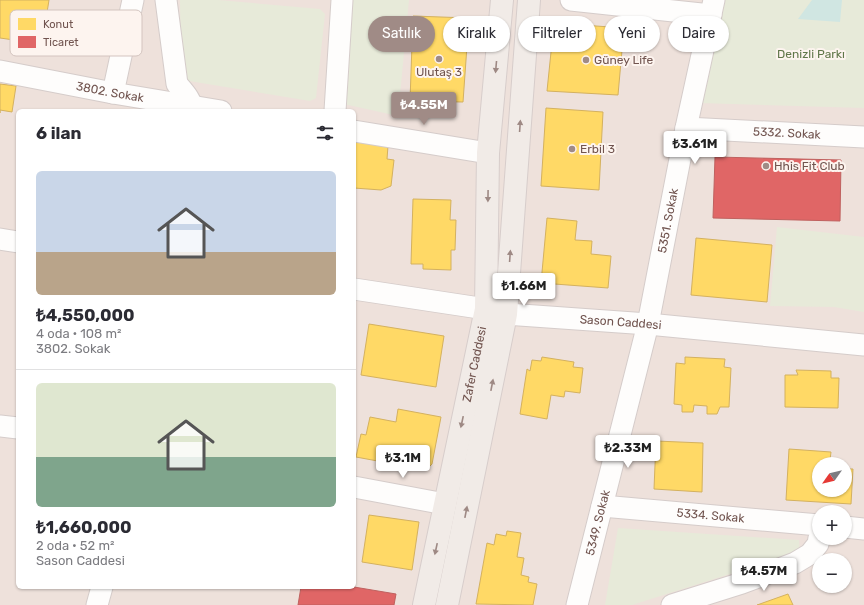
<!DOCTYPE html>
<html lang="tr">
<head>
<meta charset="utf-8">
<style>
	:root { --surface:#fff; --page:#f7f7f7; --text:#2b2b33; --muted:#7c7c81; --line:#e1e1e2; --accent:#a08b86 }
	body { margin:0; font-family:Rubik,sans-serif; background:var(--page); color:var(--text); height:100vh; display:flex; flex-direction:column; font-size:15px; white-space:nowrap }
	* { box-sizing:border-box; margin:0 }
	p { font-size:13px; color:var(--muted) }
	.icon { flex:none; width:22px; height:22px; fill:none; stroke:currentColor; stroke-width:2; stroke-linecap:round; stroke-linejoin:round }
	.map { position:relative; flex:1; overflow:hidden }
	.drawer { position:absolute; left:16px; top:109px; width:340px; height:480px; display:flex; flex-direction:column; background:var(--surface); border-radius:6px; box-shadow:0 1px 3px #0004 }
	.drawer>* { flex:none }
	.guide { position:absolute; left:368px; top:16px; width:380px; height:36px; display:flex; gap:8px }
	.needle { width:26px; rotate:236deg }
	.buttons { position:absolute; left:812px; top:457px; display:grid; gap:8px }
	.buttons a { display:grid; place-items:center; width:40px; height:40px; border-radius:50%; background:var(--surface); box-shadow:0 1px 3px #0004; font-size:20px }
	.price { position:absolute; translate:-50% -34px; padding:0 9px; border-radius:4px; background:#fff; color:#222; font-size:13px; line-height:26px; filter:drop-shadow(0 1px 2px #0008) }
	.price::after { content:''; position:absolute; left:50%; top:24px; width:12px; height:9px; margin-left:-6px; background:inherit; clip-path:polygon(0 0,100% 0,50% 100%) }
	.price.active { background:var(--accent); color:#fff }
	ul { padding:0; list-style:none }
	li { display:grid; align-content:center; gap:8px; height:212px; padding:0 20px }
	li+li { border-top:1px solid var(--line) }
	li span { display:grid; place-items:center; height:124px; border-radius:6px; color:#555 }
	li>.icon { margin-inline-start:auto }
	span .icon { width:72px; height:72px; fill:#fffc; stroke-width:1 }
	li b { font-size:17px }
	h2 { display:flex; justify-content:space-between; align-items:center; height:48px; padding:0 20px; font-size:17px }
	.pill { padding:0 14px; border-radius:18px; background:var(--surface); box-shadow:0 1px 3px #0004; font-size:14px; line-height:36px }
	.pill.active { background:var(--accent); color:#fff }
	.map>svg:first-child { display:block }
</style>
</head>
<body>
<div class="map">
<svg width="864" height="605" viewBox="0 0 864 605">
	<rect width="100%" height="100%" fill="#f6f0ed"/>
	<path fill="#eee1db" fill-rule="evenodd" d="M 0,0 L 864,0 L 864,605 L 0,605 ZM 18,111 L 354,111 L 354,587 L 18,587 ZM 819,464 L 845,464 L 845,490 L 819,490 ZM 819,512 L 845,512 L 845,538 L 819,538 ZM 819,560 L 845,560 L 845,586 L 819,586 Z"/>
	<path fill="#e7ead9" d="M 180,0 L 218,0 L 320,9 L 325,14 L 316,98 L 310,101 L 183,80 L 181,75 Z
		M 352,0 L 409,0 L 398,116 L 344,104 Z
		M 724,0 L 864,0 L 864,108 L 699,103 Z
		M 777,227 L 864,237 L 864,312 L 834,307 L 770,306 Z
		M 618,528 L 799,540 L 800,552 L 632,605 L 605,605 Z"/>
	<path fill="#d0e6e2" d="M 812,0 L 842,0 L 840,22 L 798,19 Z"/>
	<path fill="#ffd966" stroke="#d4b15f" d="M 0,0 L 49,0 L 42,44 L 0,38 Z
		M 413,16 L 469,18 L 463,102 L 410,101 Z
		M 554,23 L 624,28 L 618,95 L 547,91 Z
		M 0,84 L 16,86 L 12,112 L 0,110 L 0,113 Z
		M 546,108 L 603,112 L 599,190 L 541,186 Z
		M 354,141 L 388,146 L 387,159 L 394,160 L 391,186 L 381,190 L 354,188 Z
		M 413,199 L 451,200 L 450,220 L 456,220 L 455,250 L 451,250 L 451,270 L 423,269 L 423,264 L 411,264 Z
		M 547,218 L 577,221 L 575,240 L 592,241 L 591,254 L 611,256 L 608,288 L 541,283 Z
		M 696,238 L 772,245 L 767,302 L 691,295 Z
		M 369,324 L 444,336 L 436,387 L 361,375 Z
		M 542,357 L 574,362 L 573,367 L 583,368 L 580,393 L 565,391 L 564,397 L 551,395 L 547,419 L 520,414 L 527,369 L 530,371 L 532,360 L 541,361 Z
		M 685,357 L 725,359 L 724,367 L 731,368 L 729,407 L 720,407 L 717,414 L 707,414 L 707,406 L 694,405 L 693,412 L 682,412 L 682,405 L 674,404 L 676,363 L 685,364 Z
		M 796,370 L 831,371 L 831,378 L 839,378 L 838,408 L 785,407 L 785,375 L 798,375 Z
		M 398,409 L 441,417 L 432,464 L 426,470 L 356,457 L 361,434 L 366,435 L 370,417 L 396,422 Z
		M 656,441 L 703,443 L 702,492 L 654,489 Z
		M 789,449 L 831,452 L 830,460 L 837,461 L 836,464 L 819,464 L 819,490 L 845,490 L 845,469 L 853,469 L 851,504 L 786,500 Z
		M 369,515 L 419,522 L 412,570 L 362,562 Z
		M 507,531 L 521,533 L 517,557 L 524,558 L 521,575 L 529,577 L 528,582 L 537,584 L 533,605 L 476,604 L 487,543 L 494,545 L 496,534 L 506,536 Z
		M 788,594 L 793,605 L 757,605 Z"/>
	<path fill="#e06666" stroke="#bf615f" d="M 715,157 L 841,160 L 840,221 L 713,218 Z
		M 301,587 L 354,587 L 396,594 L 394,605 L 298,605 Z"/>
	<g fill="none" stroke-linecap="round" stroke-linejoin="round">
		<g stroke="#d5ccca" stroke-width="23">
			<g id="minor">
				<path d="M 166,0 L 177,84 C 183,91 193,101 192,111"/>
				<path d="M 571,0 L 711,15"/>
				<path id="s1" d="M 0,71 L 113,93 L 221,111"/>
				<path d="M 113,93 L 133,0"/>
				<path d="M 335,111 L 342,0"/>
				<path id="s2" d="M 686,128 L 864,137"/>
				<path d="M 354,131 L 488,153"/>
				<path d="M 0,239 L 18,242"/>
				<path id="s3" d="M 354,289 L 486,309 L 506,314 L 648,324 L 864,345"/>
				<path d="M 0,426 L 18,428"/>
				<path d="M 354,487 L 445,504"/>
				<path id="s4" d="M 602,506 L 819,525"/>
				<path d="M 845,527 L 864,529"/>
				<path d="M 97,605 L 102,587"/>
				<path id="s5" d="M 577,605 L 648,324 L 686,128 L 714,0"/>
				<path d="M 672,605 L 742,583 L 795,563 L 810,554 L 818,544 L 819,538"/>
			</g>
		</g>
		<g stroke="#d7cdcb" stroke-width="24">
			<g id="major">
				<path id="s6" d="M 424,605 L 486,309 L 488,153 L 502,0"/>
				<path d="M 447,605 L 506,314 L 529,0"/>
			</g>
		</g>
		<use href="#minor" stroke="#fefdfc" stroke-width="21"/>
		<use href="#major" stroke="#f1ebe7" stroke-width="22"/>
	</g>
	<defs><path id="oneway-solid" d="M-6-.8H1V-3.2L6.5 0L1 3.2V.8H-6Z"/></defs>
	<g fill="#9e8984">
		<use href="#oneway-solid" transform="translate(496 67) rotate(95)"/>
		<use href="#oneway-solid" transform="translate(520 126) rotate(-86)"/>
		<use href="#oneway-solid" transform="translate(488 196) rotate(91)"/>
		<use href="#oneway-solid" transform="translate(510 256) rotate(-86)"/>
		<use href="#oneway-solid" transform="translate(492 385) rotate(-79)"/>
		<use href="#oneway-solid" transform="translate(462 422) rotate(102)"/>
		<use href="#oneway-solid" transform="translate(466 512) rotate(-79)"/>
		<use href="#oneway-solid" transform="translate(436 549) rotate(102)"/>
	</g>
	<g fill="#a08b86" stroke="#fdf4ef" stroke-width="1.5">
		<circle cx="439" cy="59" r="4"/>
		<circle cx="586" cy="60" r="4"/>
		<circle cx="572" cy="149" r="4"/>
		<circle cx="766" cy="166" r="4"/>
	</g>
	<g text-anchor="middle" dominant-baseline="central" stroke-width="4" stroke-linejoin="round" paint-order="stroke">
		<g font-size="12" fill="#607649" stroke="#fdf4ef">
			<text x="811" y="54">Denizli Parkı</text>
		</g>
		<g font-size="12" fill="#71544f" stroke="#fdf4ef" text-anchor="start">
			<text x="594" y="60">Güney Life</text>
			<text x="439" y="72" text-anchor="middle">Ulutaş 3</text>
			<text x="580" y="149">Erbil 3</text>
			<text x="774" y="166">Hhis Fit Club</text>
		</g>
		<g font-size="12" fill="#71544f" stroke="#fdf4ef">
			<text stroke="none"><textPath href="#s1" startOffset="112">3802. Sokak</textPath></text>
			<text stroke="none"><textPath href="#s2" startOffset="101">5332. Sokak</textPath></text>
			<text stroke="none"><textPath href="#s5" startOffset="395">5351. Sokak</textPath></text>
			<text stroke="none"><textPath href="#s3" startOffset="269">Sason Caddesi</textPath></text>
			<text stroke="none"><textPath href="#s6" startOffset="246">Zafer Caddesi</textPath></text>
			<text stroke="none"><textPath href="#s4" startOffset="109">5334. Sokak</textPath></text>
			<text stroke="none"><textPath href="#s5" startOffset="85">5349. Sokak</textPath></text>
		</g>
	</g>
	<rect x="10" y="10" width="132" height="46" rx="6" fill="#fdf4ef" stroke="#d3c4bf" stroke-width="1"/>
	<rect x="18" y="18" width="18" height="12" fill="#ffd966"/>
	<rect x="18" y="36" width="18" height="12" fill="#e06666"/>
	<g font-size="11" fill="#71544f">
		<text x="43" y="28">Konut</text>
		<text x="43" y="46">Ticaret</text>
	</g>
</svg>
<div class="buttons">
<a><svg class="needle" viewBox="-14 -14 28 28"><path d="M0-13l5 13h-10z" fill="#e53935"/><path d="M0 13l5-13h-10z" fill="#7c7c81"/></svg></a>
<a>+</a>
<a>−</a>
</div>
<b class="price active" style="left:424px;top:126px">₺4.55M</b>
<b class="price" style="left:695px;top:165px">₺3.61M</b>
<b class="price" style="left:524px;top:307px">₺1.66M</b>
<b class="price" style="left:628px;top:469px">₺2.33M</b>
<b class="price" style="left:403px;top:479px">₺3.1M</b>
<b class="price" style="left:764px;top:592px">₺4.57M</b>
<div class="guide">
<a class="pill active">Satılık</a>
<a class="pill">Kiralık</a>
<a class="pill">Filtreler</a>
<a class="pill">Yeni</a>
<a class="pill">Daire</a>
</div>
<section class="drawer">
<h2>6 ilan<svg class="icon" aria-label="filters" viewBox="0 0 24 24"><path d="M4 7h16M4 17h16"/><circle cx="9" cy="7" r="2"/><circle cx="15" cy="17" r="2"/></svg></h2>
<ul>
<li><span style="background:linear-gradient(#c9d6e8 65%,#b9a48a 0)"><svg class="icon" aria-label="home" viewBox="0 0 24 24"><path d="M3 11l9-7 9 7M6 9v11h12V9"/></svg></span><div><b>₺4,550,000</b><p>4 oda · 108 m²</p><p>3802. Sokak</p></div></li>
<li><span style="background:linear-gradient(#dfe7d0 60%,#7fa58c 0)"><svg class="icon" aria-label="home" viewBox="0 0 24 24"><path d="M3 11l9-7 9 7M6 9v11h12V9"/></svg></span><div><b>₺1,660,000</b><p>2 oda · 52 m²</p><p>Sason Caddesi</p></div></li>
</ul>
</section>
</div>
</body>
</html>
